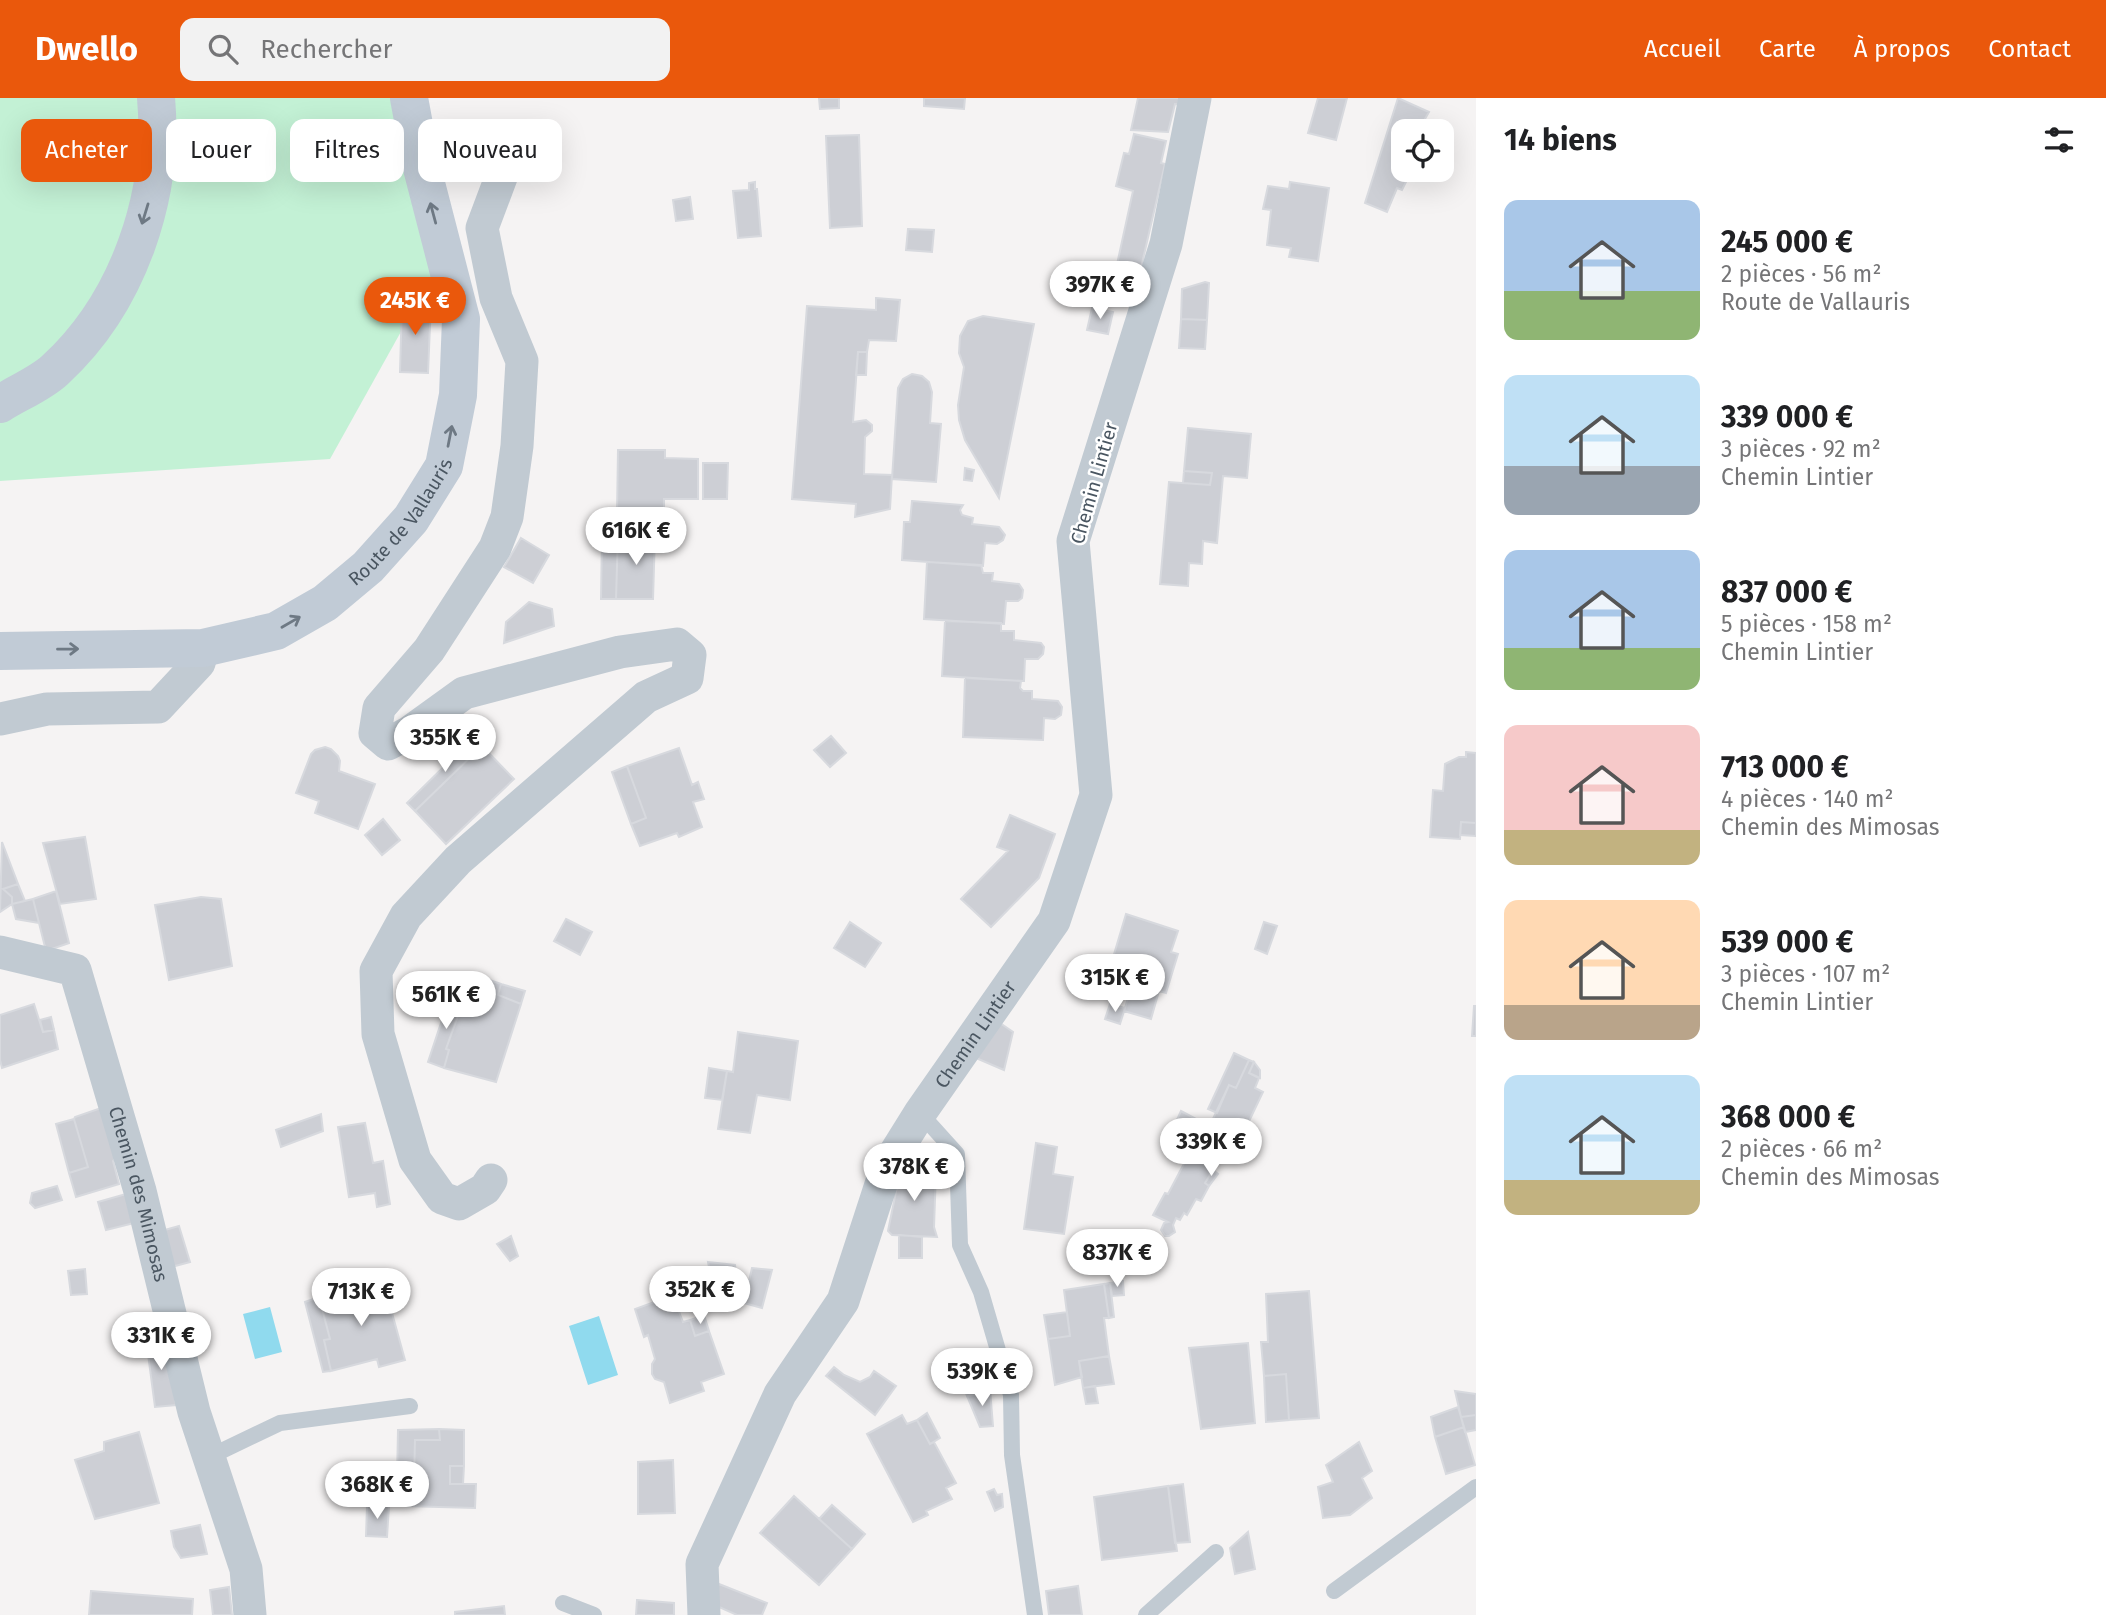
<!DOCTYPE html>
<html lang="fr">
<head>
<meta charset="utf-8">
<style>
	:root { --surface:#fff; --page:#f2f2f2; --text:#202124; --muted:#757577; --accent:#ea580c }
	body { margin:0; font-family:"Fira Sans",sans-serif; background:var(--page); color:var(--text); height:100vh; display:flex; flex-direction:column; font-size:26px; white-space:nowrap }
	* { box-sizing:border-box; margin:0 }
	p { font-size:23px; color:var(--muted) }
	.icon { flex:none; width:38px; height:38px; fill:none; stroke:currentColor; stroke-width:2; stroke-linecap:round; stroke-linejoin:round }
	.map { position:relative; flex:1; overflow:hidden }
	.sheet { display:flex; flex-direction:column; background:var(--surface); width:630px }
	.sheet>* { flex:none }
	.top-card { position:absolute; left:21px; top:21px; width:665px; height:63px; display:flex; gap:14px }
	.tools { position:absolute; left:1391px; top:21px; display:grid; gap:14px }
	.tools a { display:grid; place-items:center; width:63px; height:63px; border-radius:14px; background:var(--surface); box-shadow:0 7px 28px #0002; font-size:35px }
	.price { position:absolute; translate:-50% -60px; padding:0 16px; border-radius:24px; background:#fff; color:#222; font-size:23px; line-height:46px; filter:drop-shadow(0 2px 4px #0008) }
	.price::after { content:''; position:absolute; left:50%; top:42px; width:21px; height:16px; margin-left:-10px; background:inherit; clip-path:polygon(0 0,100% 0,50% 100%) }
	.price.on { background:var(--accent); color:#fff }
	ul { padding:0; list-style:none }
	li { display:flex; align-items:center; gap:21px; height:175px; padding:0 28px }
	li span { display:grid; place-items:center; flex:none; width:196px; height:140px; border-radius:14px; color:#555 }
	li>.icon { margin-inline-start:auto }
	span .icon { width:84px; height:84px; fill:#fffc; stroke-width:1 }
	li b { font-size:30px }
	h2 { display:flex; justify-content:space-between; align-items:center; height:84px; padding:0 28px; font-size:30px }
	.pill { padding:0 24px; border-radius:14px; background:var(--surface); box-shadow:0 7px 28px #0002; font-size:24px; line-height:63px }
	.pill.on { background:var(--accent); color:#fff }
	header { display:flex; align-items:center; gap:42px; box-sizing:border-box; height:98px; padding:0 35px; background:var(--accent); color:#fff }
	header strong { font-size:33px }
	nav { display:flex; gap:38px; margin-inline-start:auto; font-size:24px }
	.search { width:490px; height:63px; background:var(--page); display:flex; align-items:center; gap:18px; box-sizing:border-box; padding:0 24px; border-radius:14px; color:var(--muted); font-size:26px }
	main { display:flex; flex:1; min-height:0 }
	.map>svg:first-child { display:block }
</style>
</head>
<body>
<header>
<strong>Dwello</strong>
<div class="search"><svg class="icon" aria-label="search" viewBox="0 0 24 24"><circle cx="10" cy="10" r="6"/><path d="M15 15l6 6"/></svg>Rechercher</div>
<nav><a>Accueil</a><a>Carte</a><a>À propos</a><a>Contact</a></nav>
</header>
<main>
<div class="map">
<svg width="1476" height="1517" viewBox="0 0 1476 1517">
	<rect width="100%" height="100%" fill="#f5f3f3"/>
	<path fill="#c3f1d5" d="M 0,0 L 394,0 L 432,178 L 330,361 L 0,383 Z"/>
	<path fill="#90daee" d="M 270,1209 L 282,1254 L 255,1261 L 243,1216 Z
		M 599,1218 L 618,1277 L 588,1287 L 569,1228 Z"/>
	<path fill="#cdcfd5" stroke="#d7d9de" stroke-width="2" d="M 819,0 L 839,0 L 839,10 L 820,11 Z
		M 924,0 L 965,0 L 964,11 L 924,8 Z
		M 1138,0 L 1186,0 L 1184,7 L 1175,6 L 1168,34 L 1131,32 Z
		M 1318,0 L 1347,0 L 1336,42 L 1308,35 Z
		M 1398,0 L 1429,14 L 1418,33 L 1404,33 L 1404,72 L 1412,72 L 1402,92 L 1397,90 L 1387,114 L 1365,105 Z
		M 1134,36 L 1166,43 L 1161,65 L 1165,66 L 1140,174 L 1116,171 L 1133,93 L 1116,88 L 1124,55 L 1129,56 Z
		M 859,37 L 862,128 L 830,130 L 826,38 Z
		M 755,84 L 755,91 L 757,91 L 761,138 L 738,140 L 733,93 L 749,92 L 749,85 Z
		M 1290,84 L 1329,90 L 1318,163 L 1289,159 L 1291,150 L 1267,147 L 1271,112 L 1263,111 L 1268,88 L 1289,91 Z
		M 690,99 L 693,121 L 676,123 L 673,102 Z
		M 908,131 L 934,132 L 932,154 L 906,152 Z
		M 1205,184 L 1209,185 L 1207,222 L 1181,221 L 1182,191 Z
		M 403,194 L 421,204 L 402,204 Z
		M 876,200 L 900,202 L 896,243 L 869,242 L 867,254 L 858,254 L 853,324 L 866,322 L 872,327 L 872,333 L 865,339 L 864,376 L 892,377 L 890,411 L 855,419 L 856,406 L 792,401 L 807,208 L 876,212 Z
		M 402,204 L 431,204 L 428,275 L 400,274 Z
		M 1092,210 L 1113,214 L 1108,236 L 1087,232 Z
		M 983,218 L 1034,226 L 999,400 L 965,342 L 959,322 L 958,307 L 964,269 L 959,255 L 960,238 L 968,223 Z
		M 1181,221 L 1207,222 L 1205,251 L 1179,250 Z
		M 858,254 L 867,254 L 866,277 L 856,277 Z
		M 912,276 L 922,278 L 929,284 L 932,294 L 930,325 L 941,326 L 936,384 L 892,381 L 898,290 L 903,281 Z
		M 1188,330 L 1251,336 L 1247,380 L 1223,378 L 1217,445 L 1203,443 L 1202,466 L 1189,465 L 1188,488 L 1160,486 L 1169,384 L 1210,387 L 1212,375 L 1184,373 Z
		M 618,352 L 665,352 L 665,360 L 698,361 L 698,401 L 664,401 L 664,417 L 617,416 Z
		M 703,365 L 728,365 L 727,401 L 703,401 Z
		M 965,370 L 974,372 L 972,383 L 964,382 Z
		M 1184,373 L 1212,375 L 1210,387 L 1183,385 Z
		M 912,403 L 963,407 L 960,412 L 962,417 L 973,420 L 972,426 L 999,429 L 1005,437 L 1003,442 L 997,446 L 985,445 L 983,468 L 902,462 L 904,424 L 910,424 Z
		M 602,436 L 618,436 L 616,501 L 601,501 Z
		M 618,436 L 655,436 L 653,501 L 616,501 Z
		M 521,440 L 549,457 L 533,485 L 504,469 Z
		M 927,464 L 981,467 L 983,475 L 993,475 L 992,483 L 1019,486 L 1023,492 L 1022,500 L 1018,503 L 1006,503 L 1004,526 L 924,521 Z
		M 529,504 L 552,511 L 554,528 L 504,545 L 506,524 Z
		M 945,523 L 1001,525 L 1001,533 L 1014,533 L 1014,542 L 1041,545 L 1044,549 L 1043,556 L 1038,561 L 1025,561 L 1024,583 L 942,578 Z
		M 965,580 L 1021,583 L 1020,590 L 1023,593 L 1032,593 L 1032,601 L 1058,603 L 1062,609 L 1061,617 L 1055,621 L 1044,620 L 1043,642 L 963,639 Z
		M 831,638 L 846,655 L 830,669 L 814,652 Z
		M 474,639 L 482,648 L 415,713 L 407,705 Z
		M 482,648 L 514,681 L 446,746 L 415,713 Z
		M 325,649 L 331,651 L 338,658 L 340,663 L 339,673 L 375,686 L 358,731 L 315,715 L 319,703 L 296,695 L 311,656 L 315,652 Z
		M 679,650 L 692,687 L 698,684 L 704,701 L 693,704 L 702,729 L 679,739 L 677,735 L 640,748 L 631,726 L 646,720 L 627,668 Z
		M 1466,654 L 1476,655 L 1476,725 L 1461,724 L 1460,741 L 1430,739 L 1433,692 L 1443,693 L 1445,666 L 1459,659 L 1466,659 Z
		M 627,668 L 646,720 L 631,726 L 612,674 Z
		M 1010,717 L 1055,736 L 1039,780 L 991,829 L 961,801 L 1008,753 L 997,749 Z
		M 383,721 L 400,742 L 382,757 L 365,737 Z
		M 1461,724 L 1476,725 L 1476,738 L 1460,737 Z
		M 85,739 L 96,801 L 60,806 L 43,745 Z
		M 2,744 L 18,786 L 3,791 L 12,799 L 12,806 L 0,814 Z
		M 18,786 L 25,803 L 12,806 L 12,799 L 3,791 Z
		M 56,793 L 69,845 L 46,853 L 33,801 Z
		M 201,799 L 221,801 L 232,868 L 169,882 L 155,807 Z
		M 33,801 L 39,825 L 16,821 L 12,806 Z
		M 1126,816 L 1178,833 L 1171,854 L 1178,856 L 1166,895 L 1159,893 L 1151,921 L 1124,913 L 1137,870 L 1112,863 Z
		M 566,821 L 592,834 L 580,857 L 554,843 Z
		M 850,824 L 881,845 L 865,869 L 834,850 Z
		M 1264,824 L 1277,828 L 1267,856 L 1255,851 Z
		M 466,874 L 501,886 L 498,897 L 521,906 L 496,984 L 444,970 L 449,952 L 446,951 L 464,901 L 455,895 L 453,883 L 458,877 Z
		M 501,886 L 525,893 L 521,906 L 498,897 Z
		M 453,889 L 457,898 L 464,901 L 446,951 L 449,952 L 444,970 L 428,964 Z
		M 34,906 L 43,934 L 54,932 L 58,951 L 2,970 L 0,962 L 0,917 Z
		M 1110,906 L 1125,910 L 1120,926 L 1105,921 Z
		M 1474,908 L 1476,908 L 1476,938 L 1472,938 Z
		M 51,919 L 54,932 L 43,934 L 40,922 Z
		M 1000,925 L 1013,934 L 1004,972 L 976,960 Z
		M 738,934 L 798,943 L 790,1002 L 757,997 L 750,1035 L 718,1031 L 727,973 L 733,974 Z
		M 1234,955 L 1249,962 L 1236,990 L 1229,987 L 1217,1015 L 1208,1011 Z
		M 1249,962 L 1254,964 L 1249,975 L 1259,980 L 1255,990 L 1263,994 L 1240,1042 L 1229,1036 L 1213,1072 L 1198,1063 L 1213,1030 L 1210,1027 L 1229,987 L 1236,990 Z
		M 1254,964 L 1260,972 L 1260,980 L 1249,975 Z
		M 709,970 L 727,973 L 722,1002 L 705,1000 Z
		M 101,1010 L 115,1061 L 113,1063 L 119,1086 L 76,1099 L 69,1075 L 88,1069 L 74,1021 L 75,1019 Z
		M 1181,1013 L 1213,1030 L 1198,1063 L 1213,1072 L 1205,1085 L 1209,1088 L 1201,1103 L 1196,1101 L 1187,1117 L 1184,1115 L 1180,1122 L 1176,1120 L 1173,1127 L 1175,1134 L 1169,1138 L 1165,1138 L 1161,1132 L 1164,1125 L 1168,1124 L 1153,1117 L 1165,1095 L 1168,1096 L 1188,1058 L 1166,1046 Z
		M 321,1016 L 323,1033 L 281,1049 L 276,1032 Z
		M 74,1021 L 88,1069 L 69,1075 L 56,1026 Z
		M 365,1025 L 373,1065 L 383,1063 L 390,1106 L 377,1109 L 375,1095 L 349,1099 L 338,1029 Z
		M 1036,1045 L 1057,1049 L 1053,1076 L 1073,1079 L 1064,1136 L 1024,1131 Z
		M 902,1064 L 936,1073 L 934,1129 L 937,1139 L 892,1137 L 888,1133 Z
		M 1213,1072 L 1218,1076 L 1209,1088 L 1205,1085 Z
		M 57,1088 L 62,1102 L 35,1110 L 30,1105 L 32,1095 Z
		M 126,1096 L 134,1125 L 106,1132 L 98,1104 Z
		M 179,1128 L 190,1164 L 164,1171 L 154,1135 Z
		M 899,1137 L 922,1139 L 922,1160 L 899,1160 Z
		M 511,1138 L 518,1158 L 510,1163 L 497,1146 Z
		M 708,1164 L 735,1167 L 739,1199 L 715,1200 Z
		M 752,1170 L 772,1172 L 762,1210 L 744,1205 Z
		M 85,1171 L 87,1196 L 71,1197 L 68,1173 Z
		M 1123,1183 L 1124,1197 L 1112,1198 L 1110,1185 Z
		M 1110,1185 L 1114,1219 L 1109,1220 L 1104,1186 Z
		M 384,1186 L 405,1262 L 379,1269 L 377,1261 L 331,1273 L 324,1242 L 330,1241 L 319,1199 L 347,1191 L 348,1195 Z
		M 1104,1186 L 1109,1220 L 1104,1220 L 1109,1258 L 1079,1263 L 1082,1279 L 1055,1287 L 1048,1241 L 1070,1238 L 1064,1192 Z
		M 1309,1193 L 1319,1320 L 1289,1322 L 1286,1276 L 1264,1278 L 1261,1244 L 1268,1244 L 1266,1196 Z
		M 319,1199 L 330,1241 L 324,1242 L 331,1273 L 323,1274 L 305,1204 Z
		M 657,1203 L 659,1209 L 675,1203 L 683,1224 L 690,1222 L 695,1238 L 709,1233 L 724,1276 L 701,1284 L 704,1293 L 670,1305 L 664,1284 L 655,1281 L 652,1276 L 652,1266 L 655,1261 L 648,1237 L 644,1239 L 635,1211 Z
		M 1067,1214 L 1070,1238 L 1048,1241 L 1044,1217 Z
		M 704,1217 L 709,1233 L 695,1238 L 690,1222 Z
		M 165,1237 L 176,1307 L 155,1309 L 146,1241 Z
		M 1248,1245 L 1255,1325 L 1201,1331 L 1189,1250 Z
		M 978,1254 L 981,1262 L 964,1272 L 973,1297 L 967,1298 L 957,1268 Z
		M 1109,1258 L 1114,1286 L 1083,1290 L 1079,1263 Z
		M 981,1262 L 990,1291 L 973,1297 L 964,1272 Z
		M 834,1269 L 844,1277 L 860,1284 L 870,1279 L 874,1273 L 896,1288 L 875,1317 L 826,1278 Z
		M 1286,1276 L 1289,1322 L 1266,1324 L 1264,1278 Z
		M 1095,1288 L 1098,1305 L 1086,1306 L 1083,1290 Z
		M 990,1291 L 993,1328 L 980,1329 L 967,1298 Z
		M 1455,1293 L 1476,1296 L 1476,1317 L 1461,1319 Z
		M 1458,1309 L 1464,1329 L 1435,1339 L 1431,1319 Z
		M 927,1315 L 940,1340 L 930,1346 L 917,1322 Z
		M 902,1317 L 907,1326 L 917,1322 L 930,1346 L 934,1344 L 956,1385 L 946,1390 L 952,1401 L 926,1413 L 928,1417 L 913,1424 L 867,1336 Z
		M 1476,1317 L 1476,1332 L 1465,1334 L 1461,1319 Z
		M 1464,1329 L 1475,1367 L 1446,1376 L 1435,1339 Z
		M 439,1331 L 464,1332 L 464,1368 L 450,1368 L 450,1386 L 476,1386 L 475,1410 L 404,1408 L 405,1381 L 414,1382 L 415,1342 L 440,1342 Z
		M 439,1331 L 440,1342 L 415,1342 L 414,1382 L 405,1381 L 404,1408 L 367,1408 L 369,1381 L 397,1381 L 398,1332 Z
		M 139,1334 L 159,1405 L 95,1421 L 75,1362 L 104,1353 L 104,1344 Z
		M 1359,1344 L 1372,1373 L 1362,1380 L 1372,1400 L 1350,1417 L 1323,1420 L 1318,1389 L 1333,1384 L 1326,1367 Z
		M 673,1362 L 675,1415 L 638,1416 L 638,1364 Z
		M 450,1368 L 464,1368 L 463,1386 L 450,1386 Z
		M 1183,1386 L 1190,1444 L 1175,1445 L 1168,1388 Z
		M 1168,1388 L 1177,1453 L 1102,1462 L 1094,1399 Z
		M 994,1391 L 997,1397 L 1002,1396 L 1003,1409 L 995,1413 L 987,1394 Z
		M 794,1398 L 852,1451 L 819,1487 L 760,1435 Z
		M 832,1407 L 865,1436 L 852,1451 L 819,1421 Z
		M 367,1408 L 389,1408 L 387,1439 L 366,1438 Z
		M 200,1427 L 207,1456 L 181,1460 L 174,1449 L 171,1433 Z
		M 1248,1434 L 1255,1471 L 1235,1476 L 1230,1450 Z
		M 719,1486 L 767,1505 L 762,1517 L 737,1517 L 710,1505 Z
		M 1078,1488 L 1082,1517 L 1049,1517 L 1046,1493 Z
		M 229,1489 L 232,1517 L 213,1517 L 210,1492 Z
		M 91,1493 L 193,1501 L 192,1517 L 89,1517 Z
		M 637,1502 L 674,1505 L 674,1517 L 636,1517 Z
		M 504,1508 L 505,1517 L 455,1517 L 455,1514 Z"/>
	<g fill="none" stroke-linecap="round" stroke-linejoin="round">
		<path stroke="#c1cad2" stroke-width="16" d="M 920,1015 L 957,1056 L 960,1147 L 981,1194 L 1011,1297 L 1012,1357 L 1035,1517
			M 209,1359 L 280,1325 L 410,1308
			M 1334,1493 L 1476,1389
			M 563,1505 L 594,1517
			M 1146,1517 L 1216,1454"/>
		<g stroke="#c1cad2" stroke-width="33">
			<path d="M 422,70 L 485,56 L 503,74 L 482,130 L 496,200 L 522,263 L 517,348 L 507,419 L 495,450 L 429,552 L 379,610 L 375,635 L 388,646 L 410,634 L 464,595 L 620,554 L 677,546 L 690,557 L 687,580 L 646,599 L 458,762 L 406,818 L 376,873 L 378,936 L 415,1062 L 442,1100 L 459,1106 L 485,1091 L 491,1082"/>
			<path d="M 0,621 L 47,611 L 158,609 L 199,565 L 203,550"/>
			<path id="s1" d="M 0,854 L 75,872 L 140,1093 L 194,1314 L 246,1471 L 250,1517"/>
			<path id="s2" d="M 704,1517 L 702,1466 L 780,1296 L 843,1203 L 887,1068 L 920,1015 L 1054,823 L 1096,697 L 1073,443 L 1166,146 L 1195,0"/>
		</g>
		<g stroke="#c1cbd6" stroke-width="38">
			<path d="M 0,306 C 17,295 40,286 55,272 C 128,205 165,98 156,0"/>
			<path id="s3" d="M 0,553 L 203,550 L 276,533 L 325,505 L 368,469 L 411,421 L 444,368 L 458,297 L 461,221 L 422,70 L 409,0"/>
		</g>
	</g>
	<defs><path id="oneway-shaft" d="M-6 0H5M1.5-3L5.5 0L1.5 3" fill="none" stroke-width="1.6" stroke-linecap="round" stroke-linejoin="round" transform="scale(1.75)"/></defs>
	<g stroke="#6e7984">
		<use href="#oneway-shaft" transform="translate(433 115) rotate(-105)"/>
		<use href="#oneway-shaft" transform="translate(145 116) rotate(107)"/>
		<use href="#oneway-shaft" transform="translate(450 338) rotate(-79)"/>
		<use href="#oneway-shaft" transform="translate(291 524) rotate(-30)"/>
		<use href="#oneway-shaft" transform="translate(68 551) rotate(-1)"/>
	</g>
	<g text-anchor="middle" dominant-baseline="central" stroke-width="5" stroke-linejoin="round" paint-order="stroke">
		<g font-size="19" fill="#4a5661" stroke="#fff">
			<text transform="translate(1094 385) rotate(-74)">Chemin Lintier</text>
			<text stroke="none"><textPath href="#s3" startOffset="446">Route de Vallauris</textPath></text>
			<text stroke="none"><textPath href="#s2" startOffset="651">Chemin Lintier</textPath></text>
			<text stroke="none"><textPath href="#s1" startOffset="310">Chemin des Mimosas</textPath></text>
		</g>
	</g>
</svg>
<div class="tools">
<a><svg class="icon" aria-label="locate" viewBox="0 0 24 24"><circle cx="12" cy="12" r="6"/><path d="M12 2v4M12 18v4M2 12h4M18 12h4"/></svg></a>
</div>
<b class="price" style="left:1100px;top:223px">397K €</b>
<b class="price on" style="left:415px;top:239px">245K €</b>
<b class="price" style="left:636px;top:469px">616K €</b>
<b class="price" style="left:445px;top:676px">355K €</b>
<b class="price" style="left:1115px;top:916px">315K €</b>
<b class="price" style="left:446px;top:933px">561K €</b>
<b class="price" style="left:1211px;top:1080px">339K €</b>
<b class="price" style="left:914px;top:1105px">378K €</b>
<b class="price" style="left:1117px;top:1191px">837K €</b>
<b class="price" style="left:700px;top:1228px">352K €</b>
<b class="price" style="left:361px;top:1230px">713K €</b>
<b class="price" style="left:161px;top:1274px">331K €</b>
<b class="price" style="left:982px;top:1310px">539K €</b>
<b class="price" style="left:377px;top:1423px">368K €</b>
<div class="top-card">
<a class="pill on">Acheter</a>
<a class="pill">Louer</a>
<a class="pill">Filtres</a>
<a class="pill">Nouveau</a>
</div>
</div>
<section class="sheet">
<h2>14 biens<svg class="icon" aria-label="filters" viewBox="0 0 24 24"><path d="M4 7h16M4 17h16"/><circle cx="9" cy="7" r="2"/><circle cx="15" cy="17" r="2"/></svg></h2>
<ul>
<li><span style="background:linear-gradient(#a9c7e8 65%,#8fb573 0)"><svg class="icon" aria-label="home" viewBox="0 0 24 24"><path d="M3 11l9-7 9 7M6 9v11h12V9"/></svg></span><div><b>245 000 €</b><p>2 pièces · 56 m²</p><p>Route de Vallauris</p></div></li>
<li><span style="background:linear-gradient(#bfe0f5 65%,#9aa5b1 0)"><svg class="icon" aria-label="home" viewBox="0 0 24 24"><path d="M3 11l9-7 9 7M6 9v11h12V9"/></svg></span><div><b>339 000 €</b><p>3 pièces · 92 m²</p><p>Chemin Lintier</p></div></li>
<li><span style="background:linear-gradient(#a9c7e8 70%,#8fb573 0)"><svg class="icon" aria-label="home" viewBox="0 0 24 24"><path d="M3 11l9-7 9 7M6 9v11h12V9"/></svg></span><div><b>837 000 €</b><p>5 pièces · 158 m²</p><p>Chemin Lintier</p></div></li>
<li><span style="background:linear-gradient(#f6c9c9 75%,#c2b280 0)"><svg class="icon" aria-label="home" viewBox="0 0 24 24"><path d="M3 11l9-7 9 7M6 9v11h12V9"/></svg></span><div><b>713 000 €</b><p>4 pièces · 140 m²</p><p>Chemin des Mimosas</p></div></li>
<li><span style="background:linear-gradient(#ffd9b3 75%,#b9a48a 0)"><svg class="icon" aria-label="home" viewBox="0 0 24 24"><path d="M3 11l9-7 9 7M6 9v11h12V9"/></svg></span><div><b>539 000 €</b><p>3 pièces · 107 m²</p><p>Chemin Lintier</p></div></li>
<li><span style="background:linear-gradient(#bfe0f5 75%,#c2b280 0)"><svg class="icon" aria-label="home" viewBox="0 0 24 24"><path d="M3 11l9-7 9 7M6 9v11h12V9"/></svg></span><div><b>368 000 €</b><p>2 pièces · 66 m²</p><p>Chemin des Mimosas</p></div></li>
</ul>
</section>
</main>
</body>
</html>
